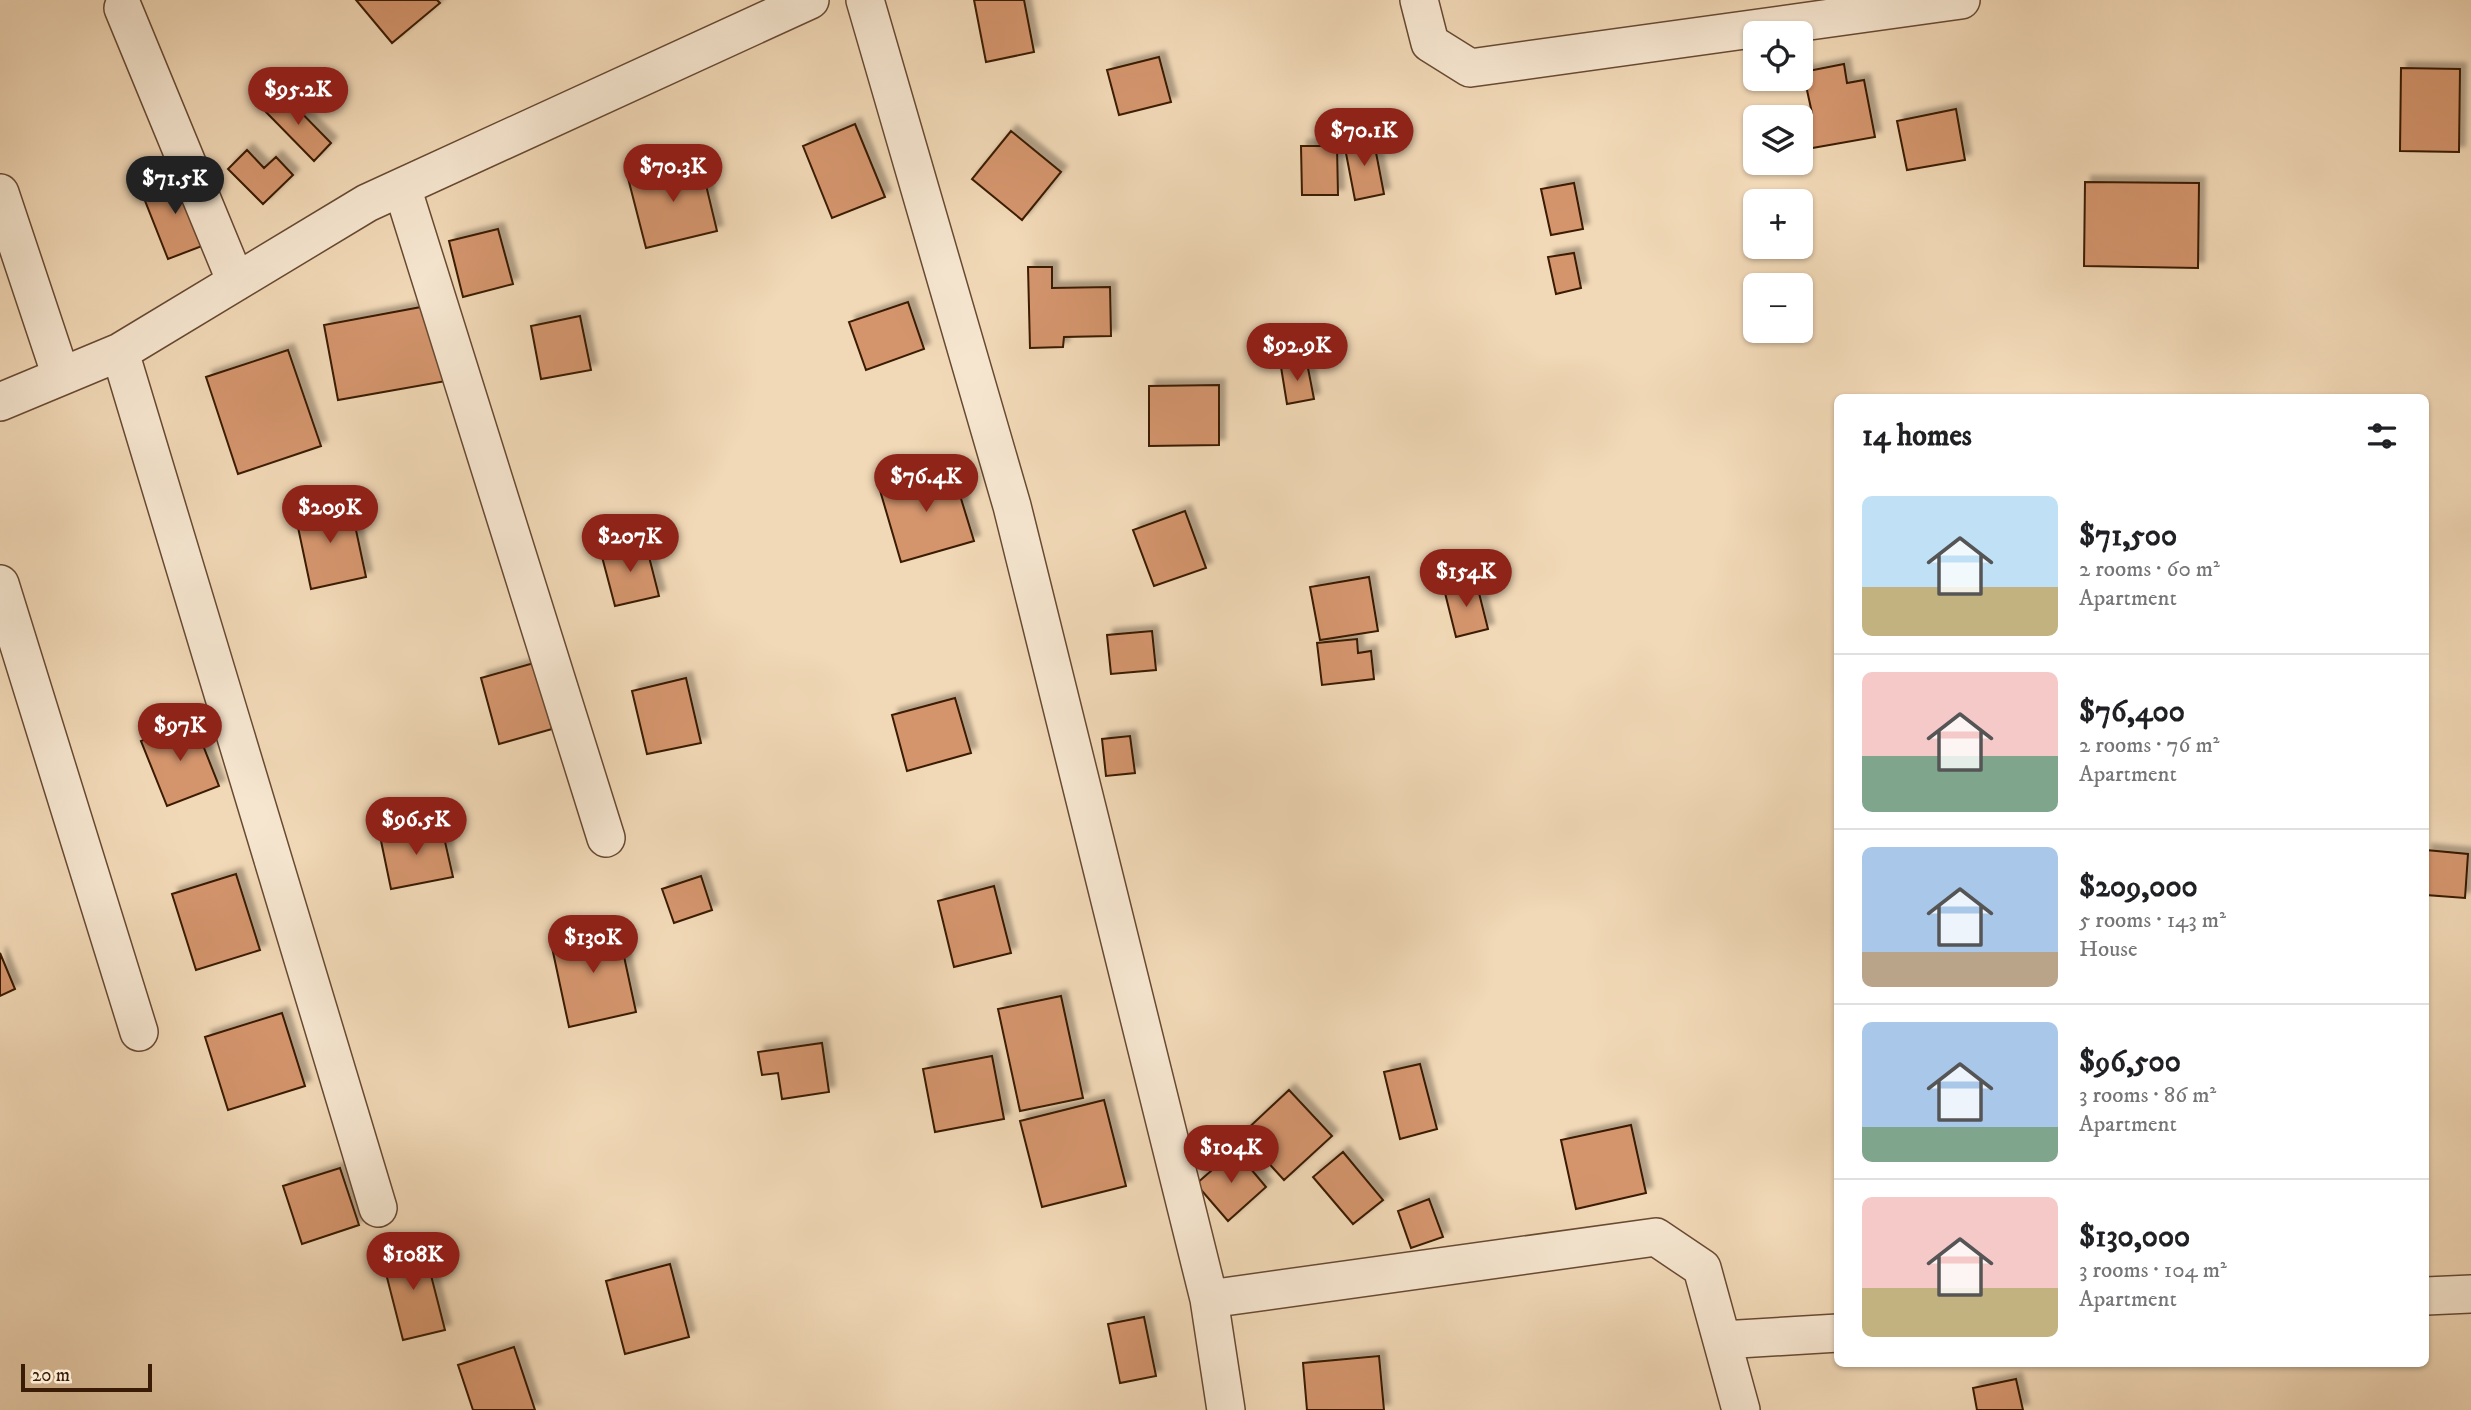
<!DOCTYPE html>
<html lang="en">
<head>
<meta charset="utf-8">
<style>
	:root { --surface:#fff; --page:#f6f6f6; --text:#202124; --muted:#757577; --line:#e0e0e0; --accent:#8f2418 }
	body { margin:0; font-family:"IM FELL DW Pica",serif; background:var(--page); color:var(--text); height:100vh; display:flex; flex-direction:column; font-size:26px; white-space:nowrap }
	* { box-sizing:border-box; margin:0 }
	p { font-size:23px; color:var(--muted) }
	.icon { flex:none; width:38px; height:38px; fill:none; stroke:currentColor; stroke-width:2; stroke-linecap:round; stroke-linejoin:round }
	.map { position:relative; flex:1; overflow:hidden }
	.side { position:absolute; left:1834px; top:394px; width:595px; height:973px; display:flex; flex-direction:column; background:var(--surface); border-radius:10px; box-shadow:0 2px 5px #0004 }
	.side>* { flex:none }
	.buttons { position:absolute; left:1743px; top:21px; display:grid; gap:14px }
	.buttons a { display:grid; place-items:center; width:70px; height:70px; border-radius:10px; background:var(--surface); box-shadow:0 2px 5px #0004; font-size:35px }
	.scale { position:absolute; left:21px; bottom:18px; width:131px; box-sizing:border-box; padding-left:7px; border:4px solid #3a1b06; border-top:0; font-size:19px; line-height:24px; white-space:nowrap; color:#3a1b06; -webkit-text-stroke:5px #f6e6d0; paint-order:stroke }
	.price { position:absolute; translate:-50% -60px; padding:0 16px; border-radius:24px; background:var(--accent); color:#fff; font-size:23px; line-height:46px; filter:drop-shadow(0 2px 4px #0008) }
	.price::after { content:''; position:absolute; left:50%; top:42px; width:21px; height:16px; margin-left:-10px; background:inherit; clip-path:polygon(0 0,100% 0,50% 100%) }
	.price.on { background:#222; color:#fff }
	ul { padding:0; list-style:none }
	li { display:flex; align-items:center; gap:21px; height:175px; padding:0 28px }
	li+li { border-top:2px solid var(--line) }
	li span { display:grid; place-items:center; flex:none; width:196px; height:140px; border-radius:10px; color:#555 }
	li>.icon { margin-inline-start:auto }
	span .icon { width:84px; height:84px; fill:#fffc; stroke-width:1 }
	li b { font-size:30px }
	h2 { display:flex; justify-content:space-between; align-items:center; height:84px; padding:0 28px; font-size:30px }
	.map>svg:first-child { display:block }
</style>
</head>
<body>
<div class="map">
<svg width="2471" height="1410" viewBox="0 0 2471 1410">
	<defs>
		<filter id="shadow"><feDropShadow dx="6" dy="-6" stdDeviation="2" flood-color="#0004"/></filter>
	</defs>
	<rect width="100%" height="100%" fill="#f1d8b6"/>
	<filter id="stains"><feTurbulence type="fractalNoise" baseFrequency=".00286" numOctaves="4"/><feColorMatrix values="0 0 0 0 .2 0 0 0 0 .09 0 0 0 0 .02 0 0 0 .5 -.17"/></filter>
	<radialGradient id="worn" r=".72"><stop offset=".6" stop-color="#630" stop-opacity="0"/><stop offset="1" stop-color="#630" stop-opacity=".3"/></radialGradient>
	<path fill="#d4956d" stroke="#3a1b06" stroke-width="2" filter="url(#shadow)" d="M 356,0 L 437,0 L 440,3 L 392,43 Z
		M 974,0 L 1024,0 L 1034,52 L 986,62 Z
		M 1159,57 L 1171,102 L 1119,115 L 1107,70 Z
		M 1844,64 L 1847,83 L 1864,80 L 1875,137 L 1801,150 L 1801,117 L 1794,116 L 1812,113 L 1803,72 Z
		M 2401,68 L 2460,69 L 2459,152 L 2400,151 Z
		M 283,94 L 331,143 L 314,161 L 265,111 Z
		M 1956,109 L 1965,160 L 1907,170 L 1897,121 Z
		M 855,124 L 885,197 L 832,218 L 803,146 Z
		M 1011,131 L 1061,172 L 1022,220 L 972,179 Z
		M 1373,137 L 1384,194 L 1355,200 L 1344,143 Z
		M 1301,146 L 1337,146 L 1338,195 L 1302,195 Z
		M 247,150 L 264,168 L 276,157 L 293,175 L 263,204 L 228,169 Z
		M 700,160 L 717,231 L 646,248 L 628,178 Z
		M 182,172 L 210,243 L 168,259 L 140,188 Z
		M 2085,182 L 2199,183 L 2198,268 L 2084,266 Z
		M 1574,183 L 1583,229 L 1551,235 L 1541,189 Z
		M 498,229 L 513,284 L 463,297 L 449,241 Z
		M 1574,253 L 1581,288 L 1556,294 L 1548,257 Z
		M 1028,267 L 1052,267 L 1052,288 L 1110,287 L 1111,336 L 1064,337 L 1063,347 L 1030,348 Z
		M 908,302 L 924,349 L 866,370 L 849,322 Z
		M 432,305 L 446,381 L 338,400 L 324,325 Z
		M 580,316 L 591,370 L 541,379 L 531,326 Z
		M 288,350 L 321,446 L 238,474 L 206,377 Z
		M 1307,363 L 1314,399 L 1287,404 L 1281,367 Z
		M 1219,385 L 1219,445 L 1149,446 L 1149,386 Z
		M 951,466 L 974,541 L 901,562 L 879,487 Z
		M 350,502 L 366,577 L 311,589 L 295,513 Z
		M 1185,511 L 1206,568 L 1154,586 L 1133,530 Z
		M 645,541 L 659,596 L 615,606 L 601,553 Z
		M 1369,577 L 1378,631 L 1320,640 L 1310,587 Z
		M 1476,581 L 1488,629 L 1456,637 L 1444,589 Z
		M 1152,631 L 1156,670 L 1111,674 L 1107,635 Z
		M 1357,639 L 1358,653 L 1371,651 L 1374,679 L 1322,685 L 1317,643 Z
		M 534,663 L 552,729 L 499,744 L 481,678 Z
		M 686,678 L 701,743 L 647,754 L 632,691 Z
		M 955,698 L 971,753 L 907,771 L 892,715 Z
		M 193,720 L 219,786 L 167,806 L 141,741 Z
		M 1130,736 L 1135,773 L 1106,776 L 1102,739 Z
		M 441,824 L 453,877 L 391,889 L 380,836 Z
		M 2426,850 L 2468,854 L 2465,898 L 2426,895 Z
		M 236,874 L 260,950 L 196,970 L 172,894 Z
		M 701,876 L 712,910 L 674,923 L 662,889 Z
		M 994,886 L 1011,953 L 954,967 L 938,901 Z
		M 617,924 L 636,1012 L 569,1027 L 550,938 Z
		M 0,953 L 15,989 L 0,996 Z
		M 1061,996 L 1083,1098 L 1020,1111 L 998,1009 Z
		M 282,1013 L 305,1086 L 228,1110 L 205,1037 Z
		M 822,1043 L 829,1092 L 782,1099 L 778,1073 L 762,1075 L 758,1052 Z
		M 992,1056 L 1004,1119 L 935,1132 L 923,1069 Z
		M 1420,1064 L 1437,1129 L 1400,1139 L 1384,1072 Z
		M 1289,1090 L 1332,1136 L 1284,1180 L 1242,1134 Z
		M 1104,1100 L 1126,1186 L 1042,1207 L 1020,1121 Z
		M 1631,1125 L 1646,1193 L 1576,1209 L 1561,1140 Z
		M 1235,1150 L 1266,1187 L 1228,1221 L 1196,1184 Z
		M 1343,1152 L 1383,1200 L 1353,1224 L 1313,1177 Z
		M 340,1168 L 359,1225 L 302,1244 L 283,1186 Z
		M 1429,1199 L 1443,1237 L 1411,1248 L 1398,1211 Z
		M 423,1244 L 445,1330 L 403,1340 L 381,1254 Z
		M 670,1264 L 689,1337 L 625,1354 L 606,1281 Z
		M 1144,1317 L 1156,1376 L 1120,1383 L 1108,1324 Z
		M 514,1347 L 535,1410 L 473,1410 L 458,1365 Z
		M 1379,1356 L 1384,1410 L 1307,1410 L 1303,1363 Z
		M 2016,1379 L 2023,1410 L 1977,1410 L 1973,1388 Z"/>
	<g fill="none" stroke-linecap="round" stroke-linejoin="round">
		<g stroke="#684a32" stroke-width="40">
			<path id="minor" d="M 865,0 L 1012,506 L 1209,1299
				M 1419,0 L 1430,43 L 1470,68 L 1961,0
				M 123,8 L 236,282
				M 402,187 L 606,838
				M 0,193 L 61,376
				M 120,352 L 378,1208
				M 0,402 L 120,352 L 367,203 L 810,0
				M 0,584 L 139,1032
				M 2426,1296 L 2471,1294
				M 1722,1340 L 1838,1333
				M 1226,1410 L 1209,1299 L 1656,1237 L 1702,1268 L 1741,1410"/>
		</g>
		<use href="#minor" stroke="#f6e6d0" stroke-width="37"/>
	</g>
	<rect width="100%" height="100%" filter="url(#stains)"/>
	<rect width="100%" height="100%" fill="url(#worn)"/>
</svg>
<div class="buttons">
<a><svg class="icon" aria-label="locate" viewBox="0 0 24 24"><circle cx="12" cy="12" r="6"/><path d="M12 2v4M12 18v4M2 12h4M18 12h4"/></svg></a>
<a><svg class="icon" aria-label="layers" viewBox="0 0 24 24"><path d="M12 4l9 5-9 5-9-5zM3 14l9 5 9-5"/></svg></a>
<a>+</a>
<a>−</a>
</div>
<div class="scale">20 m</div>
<b class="price" style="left:298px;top:127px">$95.2K</b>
<b class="price" style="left:1364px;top:168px">$70.1K</b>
<b class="price" style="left:673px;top:204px">$70.3K</b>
<b class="price on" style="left:175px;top:216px">$71.5K</b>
<b class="price" style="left:1297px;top:383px">$92.9K</b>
<b class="price" style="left:926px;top:514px">$76.4K</b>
<b class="price" style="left:330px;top:545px">$209K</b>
<b class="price" style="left:630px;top:574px">$207K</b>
<b class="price" style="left:1466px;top:609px">$154K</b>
<b class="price" style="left:180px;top:763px">$97K</b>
<b class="price" style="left:416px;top:857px">$96.5K</b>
<b class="price" style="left:593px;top:975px">$130K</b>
<b class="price" style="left:1231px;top:1185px">$104K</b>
<b class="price" style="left:413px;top:1292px">$108K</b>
<section class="side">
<h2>14 homes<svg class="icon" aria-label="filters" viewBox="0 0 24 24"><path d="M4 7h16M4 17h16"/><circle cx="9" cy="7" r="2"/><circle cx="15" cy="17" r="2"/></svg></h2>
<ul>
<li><span style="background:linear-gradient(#bfe0f5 65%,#c2b280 0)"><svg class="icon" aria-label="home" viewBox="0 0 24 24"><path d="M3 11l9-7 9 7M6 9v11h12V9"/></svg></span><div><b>$71,500</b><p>2 rooms · 60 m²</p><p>Apartment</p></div></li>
<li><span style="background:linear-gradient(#f6c9c9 60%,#7fa58c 0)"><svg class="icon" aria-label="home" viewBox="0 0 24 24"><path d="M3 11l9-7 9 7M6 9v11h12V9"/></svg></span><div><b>$76,400</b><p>2 rooms · 76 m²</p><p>Apartment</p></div></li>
<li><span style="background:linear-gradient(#a9c7e8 75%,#b9a48a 0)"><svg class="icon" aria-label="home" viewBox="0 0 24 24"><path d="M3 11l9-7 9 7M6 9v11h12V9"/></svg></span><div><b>$209,000</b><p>5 rooms · 143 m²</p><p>House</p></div></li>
<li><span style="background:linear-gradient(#a9c7e8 75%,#7fa58c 0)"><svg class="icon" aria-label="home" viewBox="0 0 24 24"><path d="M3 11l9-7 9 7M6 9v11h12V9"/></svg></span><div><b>$96,500</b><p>3 rooms · 86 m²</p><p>Apartment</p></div></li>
<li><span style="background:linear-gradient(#f6c9c9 65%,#c2b280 0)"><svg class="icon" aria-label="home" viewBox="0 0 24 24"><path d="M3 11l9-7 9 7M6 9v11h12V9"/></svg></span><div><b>$130,000</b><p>3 rooms · 104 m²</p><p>Apartment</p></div></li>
</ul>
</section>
</div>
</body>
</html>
